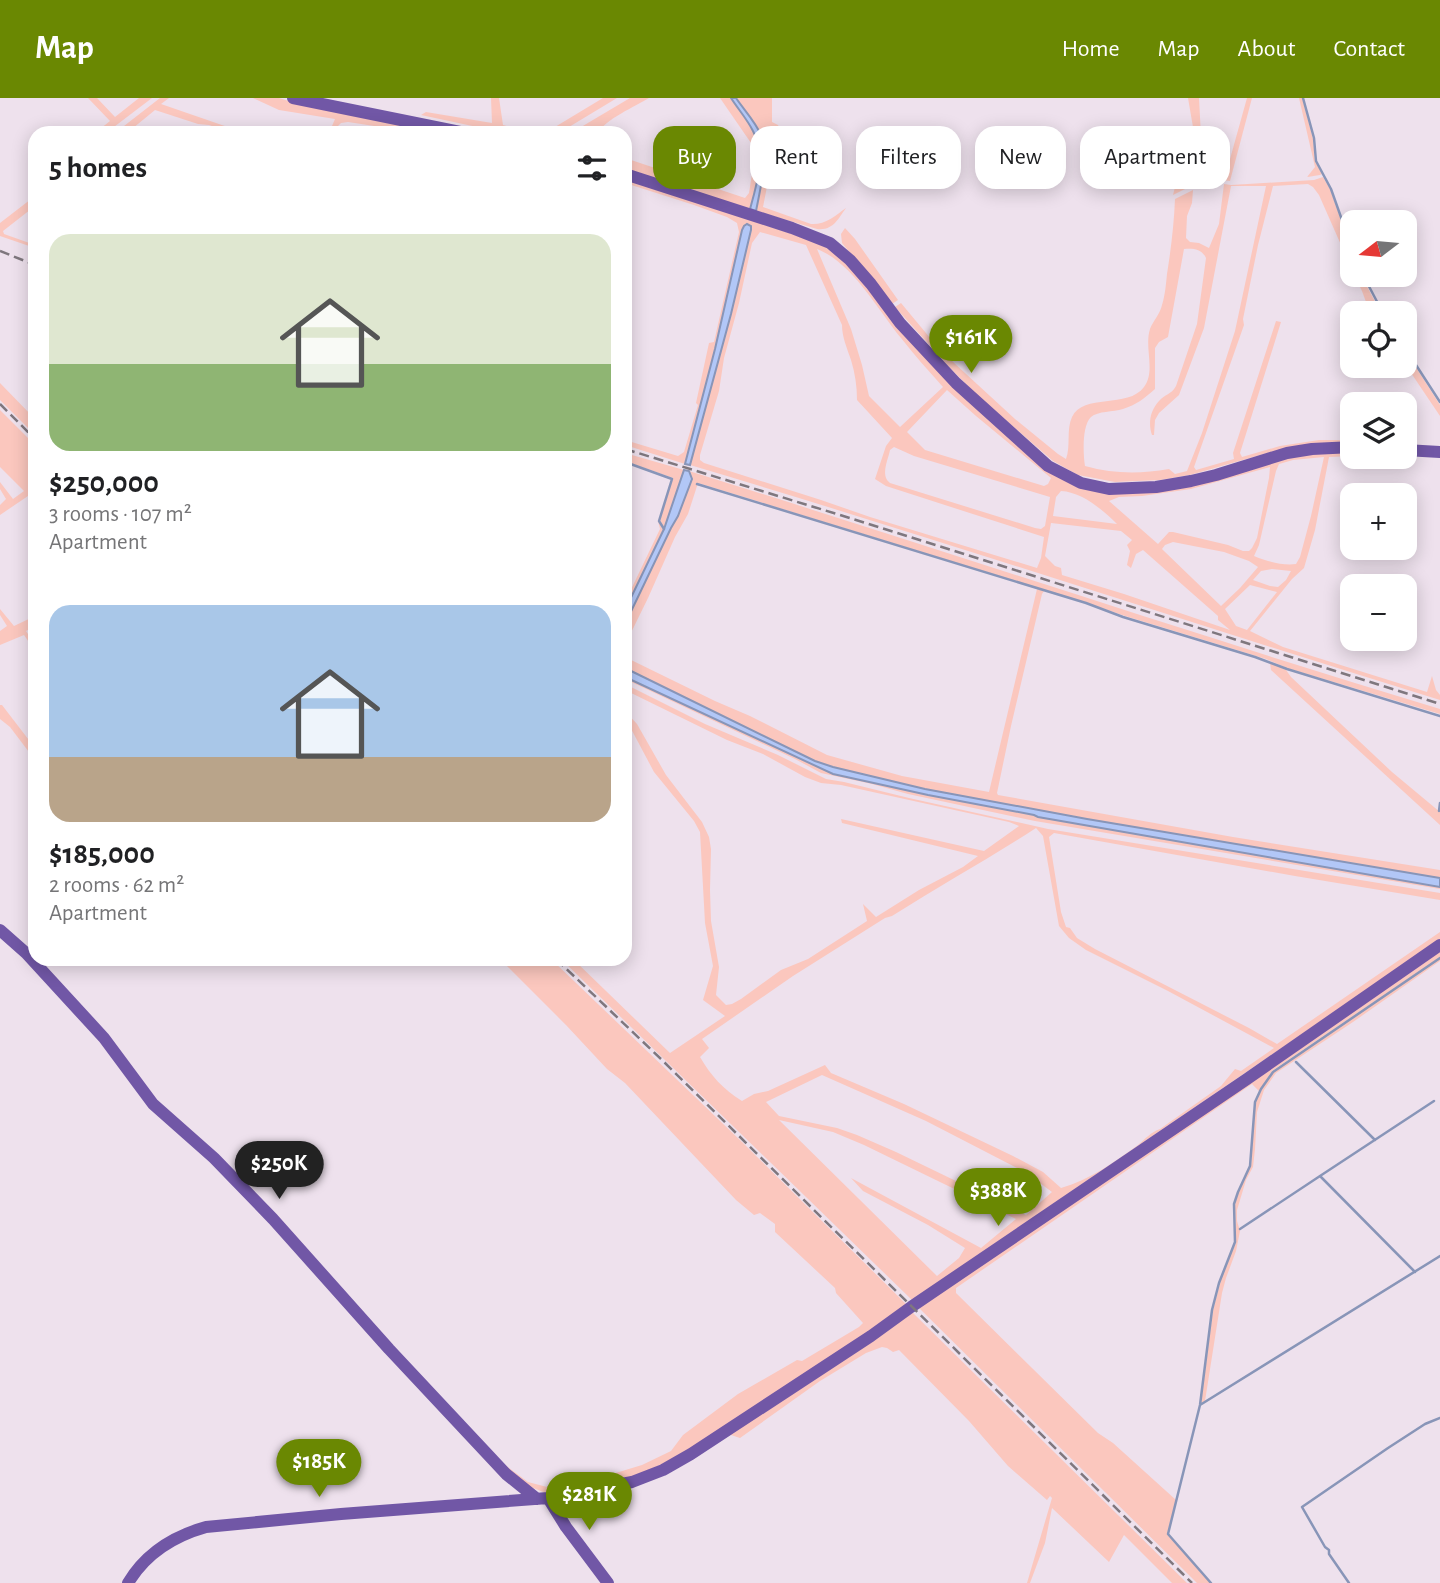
<!DOCTYPE html>
<html lang="en">
<head>
<meta charset="utf-8">
<style>
	:root { --surface:#fff; --page:#f2f2f2; --text:#202124; --muted:#757577; --accent:#6a8802 }
	body { margin:0; font-family:"Alegreya Sans",sans-serif; background:var(--page); color:var(--text); height:100vh; display:flex; flex-direction:column; font-size:26px; white-space:nowrap }
	* { box-sizing:border-box; margin:0 }
	p { font-size:23px; color:var(--muted) }
	.icon { flex:none; width:38px; height:38px; fill:none; stroke:currentColor; stroke-width:2; stroke-linecap:round; stroke-linejoin:round }
	.map { position:relative; flex:1; overflow:hidden }
	.sheet { position:absolute; left:28px; top:28px; width:604px; height:840px; display:flex; flex-direction:column; background:var(--surface); border-radius:21px; box-shadow:0 4px 18px #0003 }
	.sheet>* { flex:none }
	.guide { position:absolute; left:653px; top:28px; width:665px; height:63px; display:flex; gap:14px }
	.needle { width:46px; rotate:254deg }
	.controls { position:absolute; left:1340px; top:112px; display:grid; gap:14px }
	.controls a { display:grid; place-items:center; width:77px; height:77px; border-radius:14px; background:var(--surface); box-shadow:0 4px 18px #0003; font-size:35px }
	.price { position:absolute; translate:-50% -60px; padding:0 16px; border-radius:24px; background:var(--accent); color:#fff; font-size:23px; line-height:46px; filter:drop-shadow(0 2px 4px #0008) }
	.price::after { content:''; position:absolute; left:50%; top:42px; width:21px; height:16px; margin-left:-10px; background:inherit; clip-path:polygon(0 0,100% 0,50% 100%) }
	.price.current { background:#222; color:#fff }
	ul { padding:0; list-style:none }
	li { display:grid; align-content:center; gap:14px; height:371px; padding:0 21px }
	li span { display:grid; place-items:center; height:217px; border-radius:21px; color:#555 }
	li>.icon { margin-inline-start:auto }
	span .icon { width:126px; height:126px; fill:#fffc; stroke-width:1 }
	li b { font-size:30px }
	h2 { display:flex; justify-content:space-between; align-items:center; height:84px; padding:0 21px; font-size:30px }
	.tag { padding:0 24px; border-radius:21px; background:var(--surface); box-shadow:0 4px 18px #0003; font-size:24px; line-height:63px }
	.tag.current { background:var(--accent); color:#fff }
	header { display:flex; align-items:center; gap:42px; box-sizing:border-box; height:98px; padding:0 35px; background:var(--accent); color:#fff }
	header strong { font-size:33px }
	nav { display:flex; gap:38px; margin-inline-start:auto; font-size:24px }
	.map>svg:first-child { display:block }
</style>
</head>
<body>
<header>
<strong>Map</strong>
<nav><a>Home</a><a>Map</a><a>About</a><a>Contact</a></nav>
</header>
<div class="map">
<svg width="1440" height="1485" viewBox="0 0 1440 1485">
	<rect width="100%" height="100%" fill="#eee1ed"/>
	<path fill="#fbc7be" fill-rule="evenodd" d="M 88,0 L 97,0 L 115,19 L 139,0 L 152,0 L 106,35 L 95,35 L 110,23 Z
		M 160,0 L 169,0 L 161,6 L 245,35 L 232,35 L 209,27 L 198,26 L 155,12 L 127,35 L 115,35 Z
		M 253,0 L 279,0 L 298,6 L 447,35 L 420,35 L 348,24 L 341,25 L 337,29 L 335,35 L 329,35 L 335,21 L 279,12 Z
		M 491,0 L 499,0 L 503,27 L 530,35 L 505,35 L 421,17 L 426,14 L 492,25 Z
		M 603,0 L 617,0 L 559,35 L 545,35 Z
		M 630,0 L 649,0 C 636,8 604,22 598,35 L 571,35 Z
		M 720,0 L 731,0 C 738,11 747,21 753,33 C 766,57 757,86 750,111 L 625,71 L 625,60 L 745,100 L 749,95 L 755,57 L 751,45 Z
		M 736,0 L 772,0 L 772,24 L 778,27 L 791,54 L 774,53 L 763,109 L 811,126 C 825,127 835,118 846,110 C 838,121 833,133 817,131 L 756,113 L 764,62 L 757,29 Z
		M 1188,0 L 1199,0 L 1201,38 L 1189,80 L 1189,89 L 1173,97 L 1179,73 L 1188,57 L 1194,35 Z
		M 1247,0 L 1252,0 L 1230,83 L 1222,82 L 1225,79 Z
		M 1299,0 L 1302,0 L 1313,41 L 1315,63 L 1322,76 L 1320,77 L 1307,79 L 1315,69 Z
		M 1323,79 L 1330,91 L 1353,157 L 1353,174 L 1319,97 L 1313,89 L 1308,86 L 1273,88 L 1258,147 L 1243,221 L 1244,227 L 1194,369 L 1196,372 L 1234,361 L 1233,355 L 1276,223 L 1281,224 L 1240,355 L 1242,359 L 1280,348 L 1319,342 L 1353,342 L 1353,344 L 1271,354 L 1190,377 L 1160,382 L 1115,384 L 1078,377 L 1053,363 L 978,298 L 950,270 L 895,209 L 901,205 L 940,252 L 1015,321 L 1058,356 L 1066,361 C 1071,348 1066,332 1072,319 C 1083,295 1128,311 1144,289 C 1156,273 1144,250 1150,231 C 1153,223 1160,216 1162,207 C 1165,198 1166,186 1167,176 C 1171,151 1174,126 1175,101 L 1193,92 L 1192,105 L 1187,118 L 1186,140 L 1190,144 L 1199,145 L 1209,150 L 1219,126 L 1224,86 L 1231,87 L 1314,82 ZM 1231,88 L 1266,88 L 1235,233 L 1202,335 L 1187,373 L 1175,376 L 1169,371 C 1140,376 1114,376 1085,368 C 1083,356 1082,327 1091,319 C 1098,313 1113,314 1123,311 C 1136,307 1145,300 1155,291 L 1155,250 L 1159,244 L 1168,239 L 1184,151 C 1193,150 1202,151 1206,160 L 1197,226 L 1176,288 C 1171,297 1165,296 1159,303 C 1150,313 1148,325 1152,337 L 1154,337 L 1155,322 L 1159,315 L 1179,297 L 1204,230 Z
		M 625,80 L 795,137 L 826,149 L 849,167 L 1009,340 L 1107,395 L 1289,360 L 1316,356 L 1353,354 L 1353,358 L 1329,359 L 1315,432 L 1304,470 L 1292,481 L 1250,533 L 1283,549 L 1427,594 L 1432,578 L 1436,592 L 1440,597 L 1440,602 C 1190,525 941,442 690,367 L 731,216 L 751,128 L 715,251 L 685,366 L 625,347 L 625,342 L 678,358 L 684,354 L 698,307 L 696,305 L 709,245 L 714,244 L 739,134 L 737,125 L 727,119 L 694,107 L 625,85 ZM 760,134 L 806,147 L 842,227 C 842,239 847,250 851,262 C 855,275 857,288 857,302 L 892,340 L 886,348 L 875,381 L 886,388 L 1044,439 L 1041,460 L 1037,470 L 870,419 L 821,402 L 704,365 L 700,362 L 700,357 L 719,293 L 724,260 L 739,205 L 752,145 ZM 817,151 C 853,165 877,211 901,240 C 914,257 929,273 943,289 L 900,329 L 869,298 L 862,267 L 851,231 ZM 947,292 L 976,318 L 1051,380 L 1048,386 L 1044,388 L 925,352 L 907,334 ZM 894,349 L 914,358 L 1050,399 L 1045,428 L 1041,431 L 1035,430 L 890,385 C 880,378 888,362 890,352 ZM 1324,359 L 1311,418 L 1300,459 L 1296,466 C 1283,468 1266,463 1254,458 L 1259,447 L 1276,373 L 1279,366 L 1293,362 ZM 1270,369 L 1269,380 L 1257,440 L 1252,450 L 1249,453 L 1243,453 L 1228,447 L 1173,434 L 1169,434 L 1158,446 L 1109,403 L 1119,399 L 1142,398 L 1191,391 ZM 1061,393 C 1082,394 1103,412 1117,426 L 1053,418 L 1056,399 ZM 1051,425 L 1121,433 L 1132,442 L 1127,447 L 1130,453 L 1127,467 L 1131,470 L 1136,456 L 1143,452 L 1218,518 L 1218,522 L 1230,532 L 1124,496 L 1062,477 L 1061,470 L 1055,468 L 1045,458 ZM 1173,444 L 1224,454 L 1249,463 L 1258,469 L 1240,490 L 1221,508 L 1164,453 L 1162,451 L 1165,447 ZM 1272,471 L 1291,473 L 1286,482 L 1278,489 L 1270,488 L 1253,482 L 1261,473 ZM 1250,487 L 1277,494 L 1247,532 L 1236,528 L 1225,511 Z
		M 35,98 L 35,108 L 3,133 L 4,136 L 35,147 L 35,150 L 0,138 L 0,125 Z
		M 845,130 L 855,141 L 898,202 L 892,206 L 842,145 L 841,136 Z
		M 1354,177 L 1361,177 L 1381,215 L 1370,215 L 1362,193 Z
		M 1405,252 L 1440,307 L 1440,318 L 1405,266 Z
		M 0,285 L 35,321 L 35,337 L 0,302 Z
		M 0,312 L 35,347 L 35,404 L 28,398 L 0,417 L 0,407 L 6,401 L 0,391 L 0,384 L 13,401 L 24,393 L 0,369 Z
		M 625,355 L 684,372 L 664,430 L 660,422 L 673,380 L 625,363 Z
		M 689,373 C 940,451 1189,535 1440,611 L 1440,616 L 1287,570 L 1266,561 L 1125,518 L 1087,505 L 698,385 L 688,416 L 675,439 L 648,500 L 625,547 L 625,526 L 671,430 L 678,418 L 691,384 Z
		M 658,423 L 663,432 L 625,512 L 625,504 L 660,431 Z
		M 1037,491 L 1044,493 L 1042,496 L 1011,628 L 997,695 L 998,697 L 1233,739 L 1440,772 L 1440,780 L 1087,721 L 925,691 L 833,669 L 815,663 L 625,570 L 625,559 L 715,603 L 750,618 L 827,657 L 902,678 L 989,694 Z
		M 0,511 L 14,528 L 35,518 L 35,528 L 26,533 L 35,547 L 35,553 L 24,537 L 0,547 L 0,533 L 7,528 L 0,517 Z
		M 1270,565 L 1286,572 L 1291,579 L 1392,674 L 1440,714 L 1440,727 L 1271,572 Z
		M 625,579 L 833,676 L 1034,717 L 1038,719 L 1440,789 L 1440,791 L 1035,723 L 908,696 L 872,686 L 821,675 L 795,661 L 625,581 Z
		M 625,586 L 705,626 L 778,657 L 826,681 L 844,684 L 909,700 L 1048,731 L 1440,795 L 1440,802 L 1295,778 L 1054,735 L 1049,739 L 1061,814 L 1066,829 L 1070,830 L 1077,840 L 1095,851 L 1249,930 L 1277,946 L 1440,834 L 1440,842 L 912,1202 L 561,861 L 573,861 L 670,955 L 725,918 L 703,902 L 713,868 L 705,825 L 700,734 L 694,723 L 654,674 L 629,627 L 625,622 L 625,613 L 637,626 L 666,677 L 702,724 L 709,739 L 711,751 L 710,792 L 711,823 L 719,869 L 716,897 L 726,907 L 732,906 L 741,901 L 781,872 L 808,861 L 867,823 L 863,806 L 876,819 L 919,792 L 963,769 L 978,758 L 842,725 L 841,721 L 984,753 L 1019,728 L 1009,724 L 841,687 L 821,685 L 805,679 L 763,656 L 727,642 L 625,592 ZM 1036,730 L 1043,738 L 1059,828 L 1069,840 L 1086,852 L 1168,893 L 1274,950 L 1241,973 L 1235,971 L 1221,988 L 1160,1031 C 1151,1034 1145,1041 1138,1047 C 1114,1064 1090,1082 1061,1090 L 1043,1074 L 1013,1058 L 904,1006 L 831,975 L 825,967 L 768,993 L 754,996 L 742,1003 C 723,991 711,978 700,959 L 709,950 L 702,941 L 793,878 L 885,820 L 892,818 C 939,788 988,761 1036,730 ZM 822,977 L 926,1023 L 1025,1074 L 1052,1094 L 1026,1117 L 896,1054 L 857,1037 L 837,1030 L 779,1018 L 766,1004 ZM 779,1022 L 833,1034 L 864,1047 L 1016,1121 L 981,1150 L 851,1080 L 863,1093 L 928,1127 L 965,1150 L 959,1160 L 937,1178 Z
		M 0,607 L 2,607 L 35,650 L 35,662 L 10,629 L 0,621 Z
		M 1440,851 L 1440,859 L 1272,973 L 1259,993 L 1252,986 L 956,1190 L 956,1195 L 1098,1335 L 1113,1345 L 1176,1402 L 1167,1436 L 1210,1485 L 1197,1485 L 917,1208 Z
		M 1440,860 L 1440,863 L 1353,924 L 1276,975 L 1264,992 L 1257,1014 L 1255,1051 L 1253,1069 L 1246,1082 L 1237,1112 L 1237,1123 L 1240,1133 L 1236,1153 L 1226,1180 L 1222,1195 L 1205,1303 L 1201,1305 L 1213,1212 L 1224,1171 L 1236,1145 L 1235,1107 L 1238,1095 L 1251,1068 L 1255,1005 L 1262,991 L 1273,974 Z
		M 500,861 L 551,861 L 742,1044 L 908,1208 L 689,1353 L 633,1380 L 546,1395 L 528,1388 L 493,1358 L 528,1384 L 547,1389 L 609,1377 L 642,1367 L 671,1353 L 683,1337 L 738,1296 L 797,1262 L 802,1263 L 859,1229 L 863,1225 L 836,1195 L 835,1190 L 775,1134 L 775,1126 L 760,1115 L 754,1117 L 736,1102 L 625,985 L 607,971 L 566,927 Z
		M 912,1214 L 1187,1485 L 1172,1485 L 1124,1437 L 1109,1464 L 1052,1410 L 1045,1445 L 1030,1485 L 1027,1485 L 1052,1400 L 1050,1398 L 1047,1402 L 1008,1368 L 969,1323 L 899,1252 L 893,1254 L 887,1250 L 882,1249 L 866,1255 L 820,1283 L 740,1340 L 728,1336 Z"/>
	<path fill="#b2c7f7" stroke="#8895b8" stroke-width="2" d="M 731,0 L 736,0 C 744,12 755,23 761,37 C 769,57 760,92 756,113 L 750,111 C 757,86 766,57 753,33 C 747,21 738,11 731,0 Z
		M 747,126 L 751,128 L 751,132 L 731,216 L 690,367 L 685,366 L 715,251 L 742,132 L 744,128 Z
		M 684,372 L 689,373 L 692,381 L 678,418 L 671,430 L 625,526 L 625,512 L 664,431 Z
		M 625,570 L 815,663 L 833,669 L 925,691 L 1087,721 L 1440,780 L 1440,789 L 1038,719 L 1034,717 L 928,697 L 833,676 L 625,579 Z"/>
	<g fill="none" stroke-linecap="round" stroke-linejoin="round">
		<path stroke="#8895b8" stroke-width="2.5" d="M 1303,0 L 1314,40 L 1316,63 L 1331,91 L 1353,153
			M 1363,177 L 1383,215
			M 1405,250 L 1440,304
			M 625,364 L 672,381 L 659,423 L 664,431
			M 697,386 L 1086,505 L 1123,519 L 1255,559 L 1287,571 L 1440,618
			M 1439,713 L 1440,705
			M 1296,964 L 1375,1042
			M 1320,1078 L 1434,1003
			M 1240,1131 L 1320,1078 L 1415,1174
			M 1200,1307 L 1440,1158
			M 1211,1485 L 1168,1436 L 1200,1307 L 1212,1212 L 1219,1185 L 1235,1144 L 1234,1106 L 1238,1094 L 1250,1068 L 1255,1004 L 1261,991 L 1273,974 L 1440,860
			M 1349,1485 L 1329,1456 L 1329,1452 L 1325,1449 L 1302,1409 L 1388,1350 L 1425,1326 L 1440,1320"/>
		<path stroke="#7157a6" stroke-width="12" d="M 293,0 L 465,35
			M 625,76 L 792,130 L 830,145 L 850,162 L 871,186 L 900,225 L 956,285 L 1048,368 L 1081,385 L 1109,391 L 1156,389 L 1191,383 L 1216,377 L 1287,355 L 1312,351 L 1353,349
			M 1405,352 L 1440,354
			M 0,832 L 26,855 L 104,940 L 153,1006 L 214,1060 L 273,1121 L 389,1251 L 506,1376 L 537,1401
			M 548,1400 L 566,1429 L 608,1485
			M 128,1485 C 146,1455 174,1438 206,1429 L 341,1416 L 548,1400 L 632,1384 L 663,1372 L 691,1356 L 871,1238 L 911,1209 L 1247,981 L 1440,847"/>
		<path stroke="#7f777e" stroke-width="2.5" stroke-dasharray="10 5" stroke-linecap="butt" d="M 0,153 L 35,167
			M 0,306 L 35,341
			M 625,351 L 853,421 L 1440,606
			M 556,861 L 661,961 L 1192,1485"/>
	</g>
</svg>
<div class="controls">
<a><svg class="needle" viewBox="-14 -14 28 28"><path d="M0-13l5 13h-10z" fill="#e53935"/><path d="M0 13l5-13h-10z" fill="#757577"/></svg></a>
<a><svg class="icon" aria-label="locate" viewBox="0 0 24 24"><circle cx="12" cy="12" r="6"/><path d="M12 2v4M12 18v4M2 12h4M18 12h4"/></svg></a>
<a><svg class="icon" aria-label="layers" viewBox="0 0 24 24"><path d="M12 4l9 5-9 5-9-5zM3 14l9 5 9-5"/></svg></a>
<a>+</a>
<a>−</a>
</div>
<b class="price" style="left:971px;top:277px">$161K</b>
<b class="price current" style="left:279px;top:1103px">$250K</b>
<b class="price" style="left:998px;top:1130px">$388K</b>
<b class="price" style="left:319px;top:1401px">$185K</b>
<b class="price" style="left:589px;top:1434px">$281K</b>
<div class="guide">
<a class="tag current">Buy</a>
<a class="tag">Rent</a>
<a class="tag">Filters</a>
<a class="tag">New</a>
<a class="tag">Apartment</a>
</div>
<section class="sheet">
<h2>5 homes<svg class="icon" aria-label="filters" viewBox="0 0 24 24"><path d="M4 7h16M4 17h16"/><circle cx="9" cy="7" r="2"/><circle cx="15" cy="17" r="2"/></svg></h2>
<ul>
<li><span style="background:linear-gradient(#dfe7d0 60%,#8fb573 0)"><svg class="icon" aria-label="home" viewBox="0 0 24 24"><path d="M3 11l9-7 9 7M6 9v11h12V9"/></svg></span><div><b>$250,000</b><p>3 rooms · 107 m²</p><p>Apartment</p></div></li>
<li><span style="background:linear-gradient(#a9c7e8 70%,#b9a48a 0)"><svg class="icon" aria-label="home" viewBox="0 0 24 24"><path d="M3 11l9-7 9 7M6 9v11h12V9"/></svg></span><div><b>$185,000</b><p>2 rooms · 62 m²</p><p>Apartment</p></div></li>
</ul>
</section>
</div>
</body>
</html>
